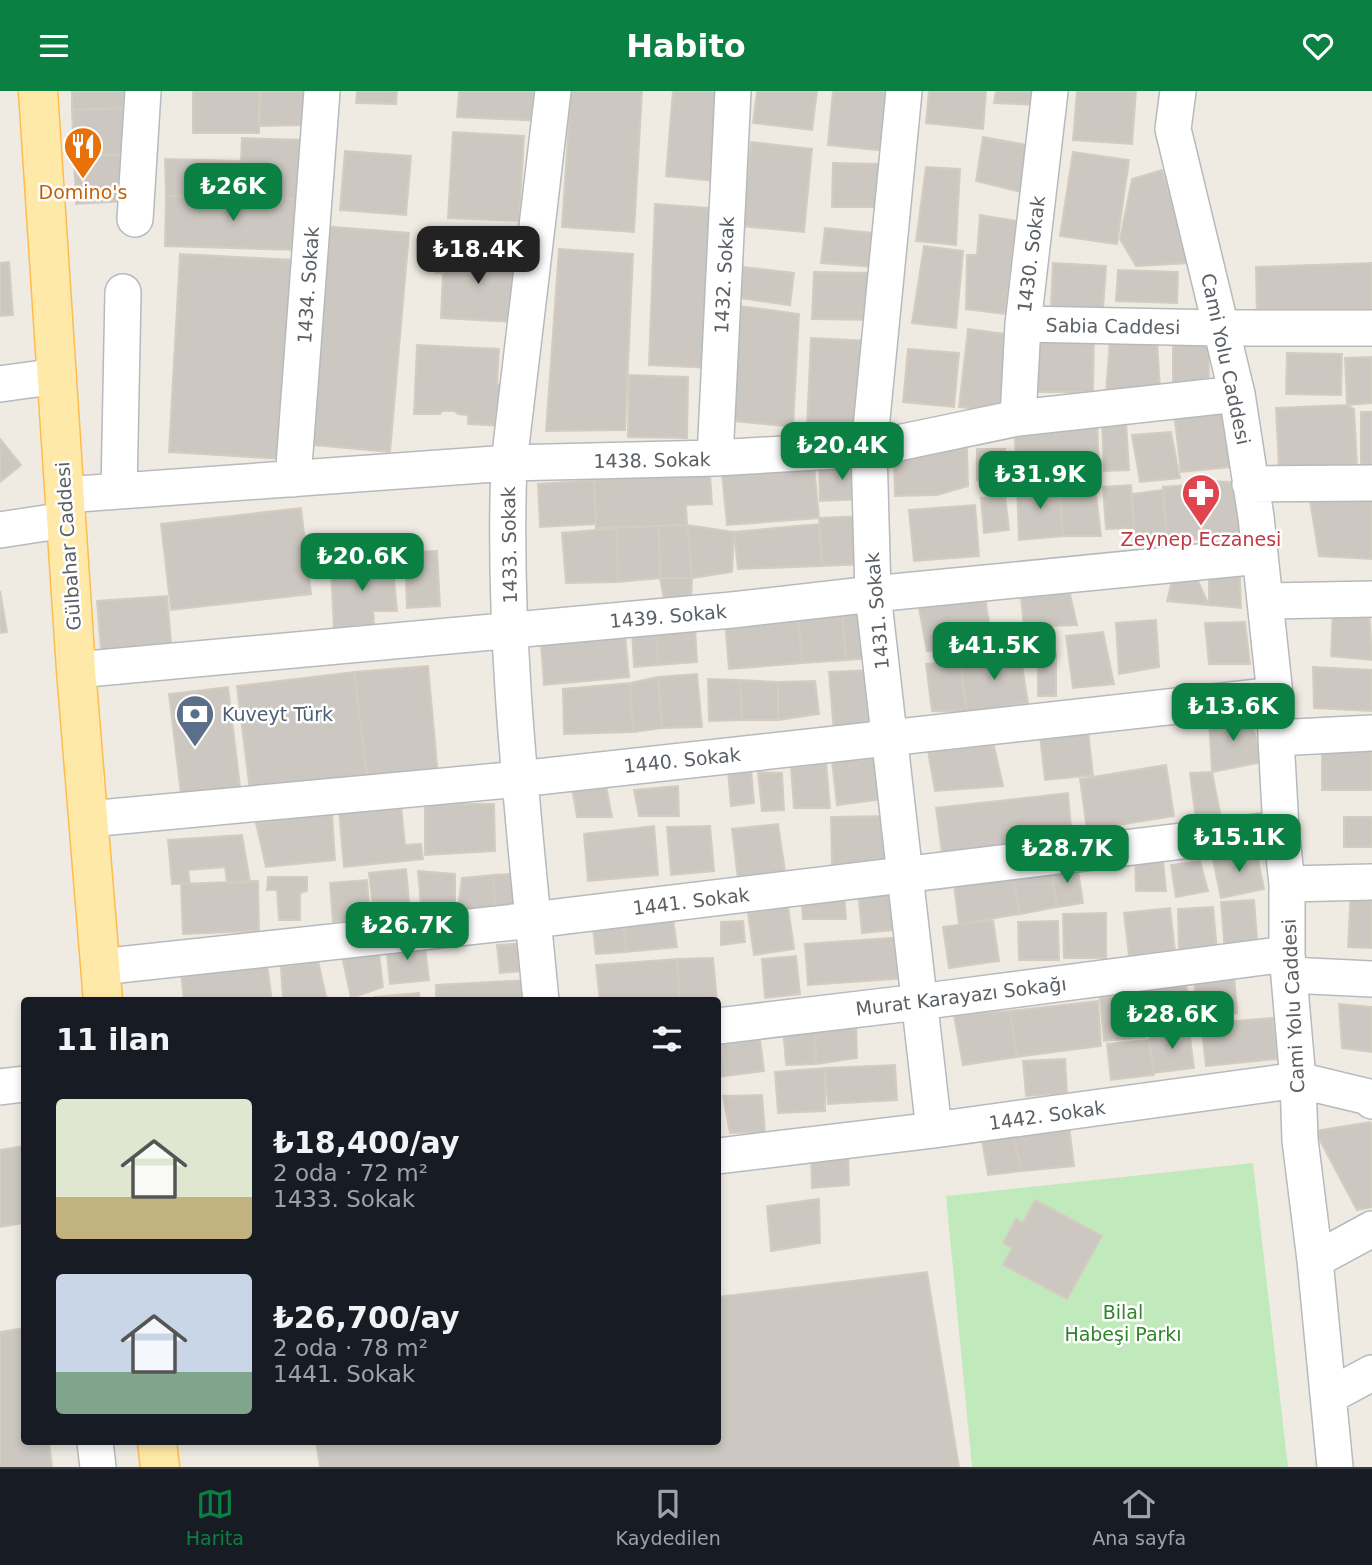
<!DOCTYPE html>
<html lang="tr">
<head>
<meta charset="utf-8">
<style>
	:root { --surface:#171b24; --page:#242831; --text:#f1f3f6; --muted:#9ea1a6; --line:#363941; --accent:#0b8043 }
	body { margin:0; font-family:"DejaVu Sans",sans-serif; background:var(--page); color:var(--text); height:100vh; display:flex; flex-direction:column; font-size:26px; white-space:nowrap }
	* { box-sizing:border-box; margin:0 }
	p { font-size:23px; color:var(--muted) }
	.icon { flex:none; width:38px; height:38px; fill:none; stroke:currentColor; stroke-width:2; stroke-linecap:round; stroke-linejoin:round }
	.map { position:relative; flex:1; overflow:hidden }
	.details { position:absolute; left:21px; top:906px; width:700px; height:448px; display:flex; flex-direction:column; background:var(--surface); border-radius:7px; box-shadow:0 4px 10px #0003 }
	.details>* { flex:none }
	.price { position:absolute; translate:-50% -60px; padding:0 16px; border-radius:14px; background:var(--accent); color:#fff; font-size:23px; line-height:46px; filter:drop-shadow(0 2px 4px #0008) }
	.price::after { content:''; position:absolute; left:50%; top:42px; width:21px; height:16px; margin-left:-10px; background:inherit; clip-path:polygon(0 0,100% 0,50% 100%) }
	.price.active { background:#222; color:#fff }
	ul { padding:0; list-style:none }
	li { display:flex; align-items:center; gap:21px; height:175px; padding:0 35px }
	li span { display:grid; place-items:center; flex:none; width:196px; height:140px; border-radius:7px; color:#555 }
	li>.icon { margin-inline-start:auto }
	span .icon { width:84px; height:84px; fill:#fffc; stroke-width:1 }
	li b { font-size:30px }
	h2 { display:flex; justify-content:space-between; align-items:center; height:84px; padding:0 35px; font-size:30px }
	header { display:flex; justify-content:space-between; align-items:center; height:91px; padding:0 35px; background:var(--accent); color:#fff; font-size:32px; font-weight:600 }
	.tab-bar { display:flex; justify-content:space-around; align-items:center; height:98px; border-top:2px solid var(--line); background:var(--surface); font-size:19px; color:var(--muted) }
	.tab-bar a { display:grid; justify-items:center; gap:4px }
	.tab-bar .active { color:var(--accent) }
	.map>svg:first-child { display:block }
</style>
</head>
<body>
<header><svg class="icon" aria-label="menu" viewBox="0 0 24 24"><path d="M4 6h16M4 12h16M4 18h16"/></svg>Habito<svg class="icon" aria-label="heart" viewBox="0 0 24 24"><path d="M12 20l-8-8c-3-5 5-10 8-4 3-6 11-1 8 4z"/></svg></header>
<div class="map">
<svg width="1372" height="1376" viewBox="0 0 1372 1376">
	<rect width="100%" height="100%" fill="#efebe3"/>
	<path fill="#c1eabc" d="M 1253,1072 L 1288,1376 L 972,1376 L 946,1105 Z"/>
	<path fill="#ccc8c1" stroke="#d5ccc0" stroke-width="2" d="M 72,0 L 124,0 L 124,17 L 72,19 Z
		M 193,0 L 259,0 L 259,42 L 193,42 Z
		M 261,0 L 312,0 L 310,34 L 259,35 Z
		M 357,0 L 397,0 L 396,13 L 356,12 Z
		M 459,0 L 545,0 L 543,30 L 457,26 Z
		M 571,0 L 642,0 L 634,141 L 562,136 Z
		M 673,0 L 722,0 L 714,90 L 666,85 Z
		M 757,0 L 817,0 L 812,39 L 753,32 Z
		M 833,0 L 893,0 L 887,60 L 828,54 Z
		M 929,0 L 986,0 L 983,38 L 926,32 Z
		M 996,0 L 1040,0 L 1039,14 L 994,12 Z
		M 1077,0 L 1136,0 L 1132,53 L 1073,49 Z
		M 124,17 L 126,63 L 74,66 L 72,19 Z
		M 453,41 L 524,45 L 519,130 L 448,127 Z
		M 983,46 L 1027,54 L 1021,101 L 976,90 Z
		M 242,47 L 304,49 L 301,108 L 166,105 L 165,68 L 241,70 Z
		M 751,51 L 812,58 L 804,141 L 742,135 Z
		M 345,60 L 411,65 L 406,124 L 340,119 Z
		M 1073,61 L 1129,69 L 1117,153 L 1060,145 Z
		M 126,63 L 128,110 L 76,113 L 74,66 Z
		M 833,72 L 881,73 L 880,116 L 832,116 Z
		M 926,76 L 960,78 L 956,154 L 916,150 Z
		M 1162,79 L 1190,172 L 1136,175 L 1120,148 L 1132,88 Z
		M 166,105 L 301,108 L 300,159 L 165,155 Z
		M 655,113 L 709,117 L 712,277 L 649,274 Z
		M 980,124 L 1017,130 L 1005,223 L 966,218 L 967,164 L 977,164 Z
		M 322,135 L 409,142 L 390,361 L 303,353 Z
		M 825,137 L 882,143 L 875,176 L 821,172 Z
		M 924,155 L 963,160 L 956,237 L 912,232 Z
		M 559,158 L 633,163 L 625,339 L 546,340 Z
		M 437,161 L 518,165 L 514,231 L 441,227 L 443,182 L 436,182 Z
		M 180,163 L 296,169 L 284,368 L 169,361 Z
		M 9,171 L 13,224 L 0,225 L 0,172 Z
		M 1053,172 L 1106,175 L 1103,218 L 1051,215 Z
		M 1372,172 L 1372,224 L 1257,226 L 1256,176 Z
		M 742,176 L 794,182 L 790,214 L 738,207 Z
		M 1118,179 L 1178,181 L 1177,212 L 1116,210 Z
		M 814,181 L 873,182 L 872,229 L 812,228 Z
		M 740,215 L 799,223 L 793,336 L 734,330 Z
		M 968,238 L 1014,244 L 1005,322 L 959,316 Z
		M 1173,243 L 1208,243 L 1209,293 L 1173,293 Z
		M 1035,245 L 1094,246 L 1093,301 L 1034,301 Z
		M 811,247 L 870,250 L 866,338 L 807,335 Z
		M 1110,247 L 1157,250 L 1160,298 L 1106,302 Z
		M 417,254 L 499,258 L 497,293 L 506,294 L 504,335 L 468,333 L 468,324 L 458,323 L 454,320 L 442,320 L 440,323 L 414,323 Z
		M 908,258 L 959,262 L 954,316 L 903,311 Z
		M 1287,262 L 1342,263 L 1341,304 L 1286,303 Z
		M 1372,266 L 1372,312 L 1347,314 L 1345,267 Z
		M 629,284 L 688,286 L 687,347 L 628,346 Z
		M 1347,314 L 1354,318 L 1357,376 L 1279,379 L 1276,317 Z
		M 1224,316 L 1230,376 L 1181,381 L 1174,322 Z
		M 1361,321 L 1372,321 L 1372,373 L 1361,373 Z
		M 1097,330 L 1099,378 L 1017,382 L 1014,334 Z
		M 1126,330 L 1129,379 L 1104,380 L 1102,331 Z
		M 1171,341 L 1180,387 L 1140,391 L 1132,344 Z
		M 0,348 L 21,374 L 0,391 Z
		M 967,358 L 968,395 L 937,404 L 895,405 L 894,361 Z
		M 977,358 L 1005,358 L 1004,389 L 977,389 Z
		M 863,371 L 865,408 L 820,410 L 819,374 Z
		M 814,374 L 819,427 L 727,434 L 722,382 Z
		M 710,384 L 712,413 L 686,414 L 687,434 L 596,437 L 594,389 Z
		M 594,389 L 596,433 L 540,436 L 538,393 Z
		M 1203,390 L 1232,391 L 1240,443 L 1204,443 Z
		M 1059,391 L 1063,445 L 1019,449 L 1017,395 Z
		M 1199,393 L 1203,448 L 1167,450 L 1163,396 Z
		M 1131,394 L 1134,437 L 1106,438 L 1103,396 Z
		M 1095,395 L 1101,445 L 1063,445 L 1060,399 Z
		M 1372,396 L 1372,468 L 1319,465 L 1308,397 Z
		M 1163,399 L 1167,450 L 1132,455 L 1134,437 L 1132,403 Z
		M 1005,405 L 1009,439 L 984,442 L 981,407 Z
		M 975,414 L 979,465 L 914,470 L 909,419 Z
		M 301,417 L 311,503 L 171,519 L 161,433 Z
		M 862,425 L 865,473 L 822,475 L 819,427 Z
		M 819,433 L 822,475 L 738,478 L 734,441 Z
		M 687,434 L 692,487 L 660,487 L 659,435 Z
		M 687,434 L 734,441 L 732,481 L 692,487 Z
		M 659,435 L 660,487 L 618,491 L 617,437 Z
		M 617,437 L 618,491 L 566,492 L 562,442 Z
		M 437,460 L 440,515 L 407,517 L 405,461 Z
		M 392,468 L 397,520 L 373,520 L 374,534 L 334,538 L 331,478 Z
		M 1209,485 L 1240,485 L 1241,517 L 1209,514 Z
		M 660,487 L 692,487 L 691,513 L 666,519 Z
		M 1067,490 L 1077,534 L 1024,536 L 1020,496 Z
		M 1172,490 L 1198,490 L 1209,514 L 1167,510 Z
		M 0,500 L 7,541 L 0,542 Z
		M 167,505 L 172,563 L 102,569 L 97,510 Z
		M 985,507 L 993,557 L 927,560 L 918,512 Z
		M 1333,516 L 1369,516 L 1372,569 L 1331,565 Z
		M 869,518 L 873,567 L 846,569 L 842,520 Z
		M 842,520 L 846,569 L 802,572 L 798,524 Z
		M 798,524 L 802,572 L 729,578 L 725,530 Z
		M 1156,529 L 1159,576 L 1119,583 L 1116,532 Z
		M 1245,531 L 1250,573 L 1209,573 L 1205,532 Z
		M 624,533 L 629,586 L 544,594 L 540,540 Z
		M 695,536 L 697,571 L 658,574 L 656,539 Z
		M 656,539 L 658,574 L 634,576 L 632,540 Z
		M 1103,541 L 1114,593 L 1073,597 L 1066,545 Z
		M 1020,562 L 1028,612 L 967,621 L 960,570 Z
		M 1038,562 L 1056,562 L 1056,605 L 1038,605 Z
		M 960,570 L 967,621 L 932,620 L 926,573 Z
		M 428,575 L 438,685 L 368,693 L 354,581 Z
		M 1313,576 L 1372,579 L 1372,620 L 1314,617 Z
		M 872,579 L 882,636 L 834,641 L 829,581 Z
		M 354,581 L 368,693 L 251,708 L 237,595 Z
		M 697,583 L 702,636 L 662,637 L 658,586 Z
		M 658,586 L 662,637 L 633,641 L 630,592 Z
		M 708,588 L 740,589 L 742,629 L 709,630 Z
		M 740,589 L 778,591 L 778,629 L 742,629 Z
		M 815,590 L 819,623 L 778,629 L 778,591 Z
		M 630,592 L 633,641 L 564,643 L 563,598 Z
		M 228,596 L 241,704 L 182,711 L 169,603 Z
		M 1250,625 L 1262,671 L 1212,681 L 1209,627 Z
		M 1088,640 L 1093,684 L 1045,689 L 1040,645 Z
		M 1322,648 L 1372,648 L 1372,699 L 1322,699 Z
		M 994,655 L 1003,695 L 935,700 L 928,660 Z
		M 884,668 L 882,708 L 837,714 L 832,669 Z
		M 826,671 L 830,717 L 794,717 L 791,676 Z
		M 1166,674 L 1174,725 L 1087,739 L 1080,688 Z
		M 751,678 L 754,712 L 731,715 L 728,680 Z
		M 758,681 L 782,682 L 784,719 L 762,720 Z
		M 1212,681 L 1221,727 L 1196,730 L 1190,682 Z
		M 604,684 L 612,726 L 577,726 L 571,691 Z
		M 678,695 L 679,725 L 639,725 L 634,699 Z
		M 1068,702 L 1072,748 L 943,769 L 936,717 Z
		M 425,713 L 494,713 L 495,760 L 425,764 Z
		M 401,714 L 405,754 L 421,753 L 423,768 L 344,776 L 339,719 Z
		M 332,722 L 335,769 L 266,776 L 256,732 Z
		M 889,725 L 891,768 L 832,775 L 831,726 Z
		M 1344,726 L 1372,726 L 1372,756 L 1344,756 Z
		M 778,733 L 786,787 L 738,788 L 732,738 Z
		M 654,735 L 658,784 L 588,790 L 584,743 Z
		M 710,735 L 714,780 L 671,784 L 667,736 Z
		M 242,744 L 250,791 L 227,792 L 225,776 L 188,779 L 190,793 L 172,793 L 168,749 Z
		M 1256,759 L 1264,798 L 1221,807 L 1213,768 Z
		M 1163,768 L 1166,800 L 1136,800 L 1135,769 Z
		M 1200,770 L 1208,800 L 1176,806 L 1171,774 Z
		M 1077,773 L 1083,812 L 1057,816 L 1051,777 Z
		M 1051,777 L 1057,816 L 1020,823 L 1012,783 Z
		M 406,778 L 410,822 L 374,825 L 369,782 Z
		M 418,780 L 455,783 L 455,816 L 421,815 Z
		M 528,782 L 532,819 L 496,824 L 493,784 Z
		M 1012,783 L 1020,823 L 959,833 L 953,786 Z
		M 493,784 L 496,824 L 457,825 L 462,787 Z
		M 268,786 L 307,786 L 307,800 L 300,802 L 300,829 L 279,829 L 277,799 L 267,799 Z
		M 367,789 L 370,827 L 333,831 L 330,792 Z
		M 258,790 L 259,840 L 183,843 L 181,793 Z
		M 890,797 L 894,839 L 862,842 L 858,800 Z
		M 844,798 L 846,828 L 803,828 L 801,803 Z
		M 1351,799 L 1372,799 L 1372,857 L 1348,856 Z
		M 1254,809 L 1258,860 L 1225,862 L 1221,811 Z
		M 788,816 L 794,858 L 754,864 L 748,822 Z
		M 1213,816 L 1217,860 L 1179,863 L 1178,818 Z
		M 1170,817 L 1175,860 L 1129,865 L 1124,822 Z
		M 672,820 L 677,856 L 626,861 L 623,826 Z
		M 1106,822 L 1106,867 L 1064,867 L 1063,823 Z
		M 623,826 L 626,861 L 596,863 L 592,829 Z
		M 993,829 L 999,870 L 949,877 L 943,836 Z
		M 743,830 L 745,851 L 721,854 L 721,831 Z
		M 1058,830 L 1059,869 L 1019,869 L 1018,831 Z
		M 904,846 L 907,887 L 808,894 L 805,853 Z
		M 424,849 L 429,889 L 390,893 L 386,853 Z
		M 528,852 L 534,879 L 500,882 L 497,854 Z
		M 379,863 L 383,896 L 351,907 L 342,865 Z
		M 796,865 L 800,903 L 765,907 L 762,868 Z
		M 713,867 L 717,909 L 680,910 L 677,868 Z
		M 677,868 L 680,910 L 600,910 L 596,874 Z
		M 318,870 L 327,910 L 283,910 L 281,876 Z
		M 267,874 L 272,910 L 184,910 L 181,881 Z
		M 1234,884 L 1237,922 L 1197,925 L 1194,887 Z
		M 530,889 L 532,910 L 436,910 L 436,894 Z
		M 1185,889 L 1193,930 L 1149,938 L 1142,897 Z
		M 419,902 L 420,910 L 375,910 L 375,906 Z
		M 1142,903 L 1145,946 L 1104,950 L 1100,907 Z
		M 1098,910 L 1101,955 L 1017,966 L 1010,920 Z
		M 1339,913 L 1372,916 L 1372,961 L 1342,957 Z
		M 1010,920 L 1017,966 L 963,974 L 954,924 Z
		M 1273,927 L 1277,968 L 1206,975 L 1201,933 Z
		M 856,930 L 857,967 L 816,973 L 815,932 Z
		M 815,932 L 816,973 L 786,974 L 783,935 Z
		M 1189,939 L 1194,977 L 1154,982 L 1149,944 Z
		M 759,940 L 764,980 L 726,985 L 721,942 Z
		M 721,942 L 726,985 L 718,986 L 718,943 Z
		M 1149,949 L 1154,984 L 1111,989 L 1107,953 Z
		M 1065,968 L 1067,1002 L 1026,1005 L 1023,970 Z
		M 895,974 L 897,1009 L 828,1013 L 825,977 Z
		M 825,977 L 825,1020 L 778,1022 L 775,981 Z
		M 762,1004 L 765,1041 L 730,1042 L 723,1005 Z
		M 1068,1027 L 1074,1075 L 1022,1080 L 1011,1037 Z
		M 1370,1031 L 1372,1035 L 1372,1116 L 1357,1119 L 1315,1040 Z
		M 1011,1037 L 1022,1080 L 988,1084 L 981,1043 Z
		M 24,1055 L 24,1132 L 0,1136 L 0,1059 Z
		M 848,1057 L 849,1094 L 812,1097 L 811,1061 Z
		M 819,1108 L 820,1152 L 771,1160 L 767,1115 Z
		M 1035,1109 L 1102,1145 L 1067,1208 L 1003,1174 L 1012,1157 L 1003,1152 L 1016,1128 L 1023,1132 Z
		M 927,1181 L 959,1376 L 320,1376 L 316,1351 L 718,1351 L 718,1206 Z
		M 24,1237 L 24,1351 L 49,1351 L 52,1376 L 0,1376 L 0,1241 Z"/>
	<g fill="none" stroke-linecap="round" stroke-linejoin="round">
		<g stroke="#b6babe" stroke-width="38">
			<path id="minor" d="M 904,0 L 869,358 L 873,503 L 934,1039
				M 1178,0 L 1173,38 L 1237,303 L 1256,426 L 1275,604 L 1276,647 L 1281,738 L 1287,793 L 1287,863 L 1298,989 L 1300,1049 L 1315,1169 L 1335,1376
				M 135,128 L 143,0
				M 1023,233 L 1221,237 L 1372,237
				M 0,293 L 58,285
				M 1018,327 L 1023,233 L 1050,0
				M 715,367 L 733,0
				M 293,388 L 322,0
				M 1250,393 L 1372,392
				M 119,400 L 123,201
				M 64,404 L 509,372 L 715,367 L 869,358 L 1018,327 L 1237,303
				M 0,439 L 65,429
				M 1265,510 L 1372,508
				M 76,579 L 732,519 L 873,503 L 1260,465
				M 1276,647 L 1372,642
				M 89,728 L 519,688 L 1275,604
				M 1287,793 L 1372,791
				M 100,876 L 533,829 L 1281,738
				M 1289,884 L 1372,888
				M 541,910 C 524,731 502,552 509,372 L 553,0
				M 718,935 L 919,911 L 1287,863
				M 0,996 L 24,993
				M 718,1065 L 934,1039 L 1298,989 L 1369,1006 L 1372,1010
				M 1315,1169 L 1372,1138
				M 1329,1305 L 1372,1282
				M 95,1351 L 98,1376"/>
		</g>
		<g stroke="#ffbc4c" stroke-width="41">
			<path id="major" d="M 38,0 L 76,579 L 103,910
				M 157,1351 L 160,1376"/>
		</g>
		<use href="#minor" stroke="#fff" stroke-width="35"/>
		<use href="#major" stroke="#ffe9a8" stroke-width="38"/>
	</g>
	<defs>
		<g id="restaurant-pin" transform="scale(2.0125)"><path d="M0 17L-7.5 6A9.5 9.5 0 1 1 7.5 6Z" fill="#e8710a" stroke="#fff"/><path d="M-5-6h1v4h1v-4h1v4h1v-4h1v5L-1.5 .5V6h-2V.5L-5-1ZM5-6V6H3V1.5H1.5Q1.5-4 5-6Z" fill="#fff"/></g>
		<g id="pharmacy-pin" transform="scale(2.0125)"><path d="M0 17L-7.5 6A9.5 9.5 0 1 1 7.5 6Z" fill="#e0444e" stroke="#fff"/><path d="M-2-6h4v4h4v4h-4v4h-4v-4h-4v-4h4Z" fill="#fff"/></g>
		<g id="bank-pin" transform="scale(2.0125)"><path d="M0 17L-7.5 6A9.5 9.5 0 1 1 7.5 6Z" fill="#5c6f8a" stroke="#fff"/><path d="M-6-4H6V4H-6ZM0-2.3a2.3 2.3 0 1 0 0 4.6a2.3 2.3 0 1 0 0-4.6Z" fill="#fff"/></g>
	</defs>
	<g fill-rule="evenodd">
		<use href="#restaurant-pin" x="83" y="55"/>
		<use href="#pharmacy-pin" x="1201" y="402"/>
		<use href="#bank-pin" x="195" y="623"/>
	</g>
	<g text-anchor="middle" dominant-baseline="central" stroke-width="5" stroke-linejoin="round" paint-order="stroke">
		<g font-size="19" fill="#c56008" stroke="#fff">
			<text x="83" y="101">Domino's</text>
		</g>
		<g font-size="19" fill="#5b6065" stroke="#fff">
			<text transform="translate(1031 163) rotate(-83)">1430. Sokak</text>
			<text transform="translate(724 184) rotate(-87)">1432. Sokak</text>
			<text transform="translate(308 194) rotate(-86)">1434. Sokak</text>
			<text transform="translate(1113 235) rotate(1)">Sabia Caddesi</text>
			<text transform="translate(1226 268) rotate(78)">Cami Yolu Caddesi</text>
			<text transform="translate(652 369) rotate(-1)">1438. Sokak</text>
			<text transform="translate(509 454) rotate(-91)">1433. Sokak</text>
			<text transform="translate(68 455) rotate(-94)">Gülbahar Caddesi</text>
			<text transform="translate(877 520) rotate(-95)">1431. Sokak</text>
			<text transform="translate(668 525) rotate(-5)">1439. Sokak</text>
			<text transform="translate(682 669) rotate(-6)">1440. Sokak</text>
			<text transform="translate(691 810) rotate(-7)">1441. Sokak</text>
			<text transform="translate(961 905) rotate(-7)">Murat Karayazı Sokağı</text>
			<text transform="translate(1293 915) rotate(-93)">Cami Yolu Caddesi</text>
			<text transform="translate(1047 1024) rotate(-8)">1442. Sokak</text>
		</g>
		<g font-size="19" fill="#be3a42" stroke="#fff">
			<text x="1201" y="448">Zeynep Eczanesi</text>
		</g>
		<g font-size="19" fill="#4e5e75" stroke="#fff" text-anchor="start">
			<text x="222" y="623">Kuveyt Türk</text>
		</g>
		<g font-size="19" fill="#30842b" stroke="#fff">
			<text x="1123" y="1221">Bilal<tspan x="1123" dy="22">Habeşi Parkı</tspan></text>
		</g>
	</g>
</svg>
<b class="price" style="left:233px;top:132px">₺26K</b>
<b class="price active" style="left:478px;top:195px">₺18.4K</b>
<b class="price" style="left:842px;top:391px">₺20.4K</b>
<b class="price" style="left:1040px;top:420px">₺31.9K</b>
<b class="price" style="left:362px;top:502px">₺20.6K</b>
<b class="price" style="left:994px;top:591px">₺41.5K</b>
<b class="price" style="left:1233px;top:652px">₺13.6K</b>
<b class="price" style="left:1239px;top:783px">₺15.1K</b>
<b class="price" style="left:1067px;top:794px">₺28.7K</b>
<b class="price" style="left:407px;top:871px">₺26.7K</b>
<b class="price" style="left:1172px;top:960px">₺28.6K</b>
<section class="details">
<h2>11 ilan<svg class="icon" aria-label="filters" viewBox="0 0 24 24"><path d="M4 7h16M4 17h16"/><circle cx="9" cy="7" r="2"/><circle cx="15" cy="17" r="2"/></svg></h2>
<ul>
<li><span style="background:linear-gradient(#dfe7d0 70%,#c2b280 0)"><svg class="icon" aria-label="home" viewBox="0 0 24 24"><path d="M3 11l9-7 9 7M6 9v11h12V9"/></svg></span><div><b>₺18,400/ay</b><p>2 oda · 72 m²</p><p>1433. Sokak</p></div></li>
<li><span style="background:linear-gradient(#c9d6e8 70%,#7fa58c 0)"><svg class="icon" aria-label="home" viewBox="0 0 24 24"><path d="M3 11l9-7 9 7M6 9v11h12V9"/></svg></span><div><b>₺26,700/ay</b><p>2 oda · 78 m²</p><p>1441. Sokak</p></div></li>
</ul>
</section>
</div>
<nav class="tab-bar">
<a class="active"><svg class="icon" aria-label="map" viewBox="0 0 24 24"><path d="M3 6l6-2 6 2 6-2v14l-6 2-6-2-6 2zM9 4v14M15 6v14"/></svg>Harita</a>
<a><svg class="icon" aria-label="saved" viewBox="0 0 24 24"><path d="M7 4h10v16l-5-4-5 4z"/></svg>Kaydedilen</a>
<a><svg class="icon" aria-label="home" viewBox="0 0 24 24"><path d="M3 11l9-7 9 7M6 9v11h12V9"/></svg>Ana sayfa</a>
</nav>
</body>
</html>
